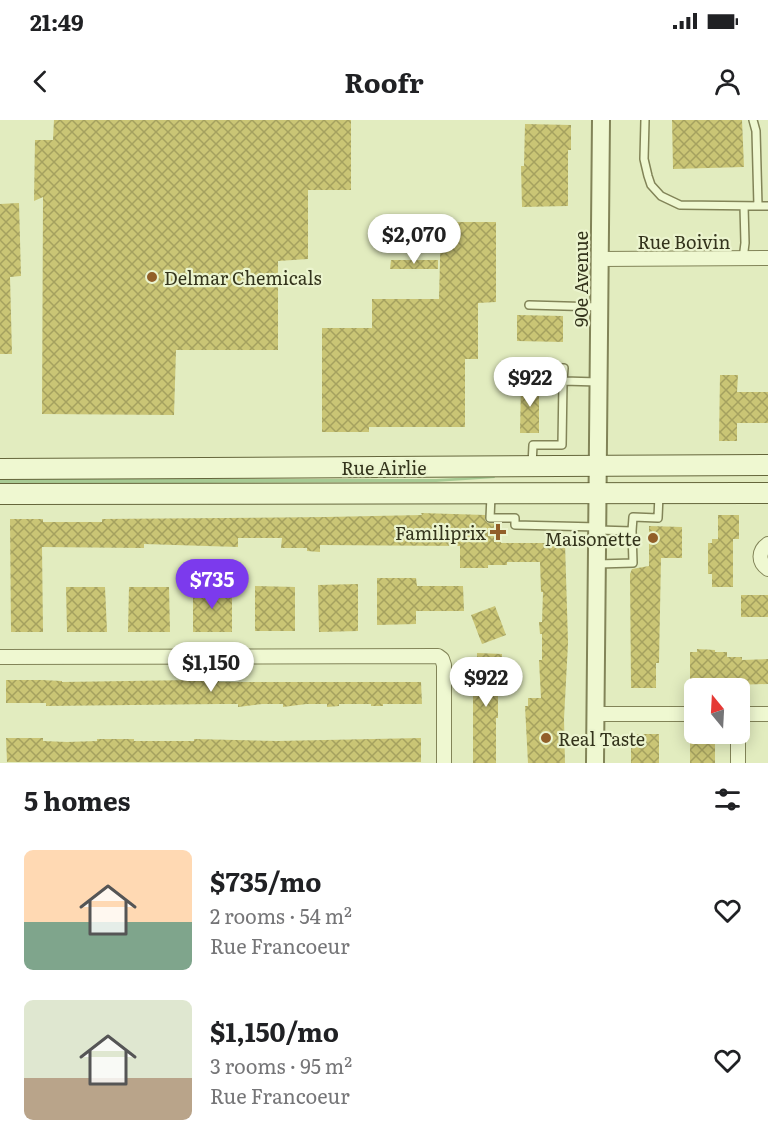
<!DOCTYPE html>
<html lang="en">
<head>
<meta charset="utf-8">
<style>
	:root { --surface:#fff; --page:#f2f2f2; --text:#202124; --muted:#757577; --accent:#7c3aed }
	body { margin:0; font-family:Literata,serif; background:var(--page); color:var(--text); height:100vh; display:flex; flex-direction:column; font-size:22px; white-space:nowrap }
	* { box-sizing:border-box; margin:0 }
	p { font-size:20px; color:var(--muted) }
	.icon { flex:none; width:33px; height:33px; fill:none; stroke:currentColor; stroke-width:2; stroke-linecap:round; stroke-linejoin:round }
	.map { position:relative; height:643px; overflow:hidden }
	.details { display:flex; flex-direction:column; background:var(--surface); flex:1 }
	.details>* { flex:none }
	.needle { width:39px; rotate:342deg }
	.controls { position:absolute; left:684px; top:558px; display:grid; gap:12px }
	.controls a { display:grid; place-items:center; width:66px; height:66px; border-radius:9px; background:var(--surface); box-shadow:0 3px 15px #0003; font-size:30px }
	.price { position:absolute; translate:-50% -51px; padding:0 14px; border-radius:21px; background:#fff; color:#222; font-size:20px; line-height:39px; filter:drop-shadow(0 2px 3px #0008) }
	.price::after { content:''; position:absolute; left:50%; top:36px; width:18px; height:14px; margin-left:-9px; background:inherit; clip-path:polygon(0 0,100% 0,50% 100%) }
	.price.on { background:var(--accent); color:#fff }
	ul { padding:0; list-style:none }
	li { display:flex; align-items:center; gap:18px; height:150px; padding:0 24px }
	li span { display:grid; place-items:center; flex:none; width:168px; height:120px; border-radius:9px; color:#555 }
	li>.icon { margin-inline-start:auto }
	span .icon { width:72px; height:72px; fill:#fffc; stroke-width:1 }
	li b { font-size:26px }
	h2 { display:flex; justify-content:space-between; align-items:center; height:72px; padding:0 24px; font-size:26px }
	.status { display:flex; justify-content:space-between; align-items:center; height:42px; padding:0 30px; background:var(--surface); direction:ltr }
	.status svg { height:16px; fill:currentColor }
	header { display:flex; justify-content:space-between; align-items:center; height:78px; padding:0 24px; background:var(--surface); font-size:27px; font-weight:700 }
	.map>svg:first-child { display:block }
</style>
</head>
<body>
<div class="status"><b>21:49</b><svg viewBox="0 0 49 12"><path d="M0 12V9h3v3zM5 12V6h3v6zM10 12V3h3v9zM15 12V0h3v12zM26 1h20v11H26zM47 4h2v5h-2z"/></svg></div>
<header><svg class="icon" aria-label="back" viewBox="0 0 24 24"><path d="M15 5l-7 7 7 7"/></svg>Roofr<svg class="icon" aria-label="person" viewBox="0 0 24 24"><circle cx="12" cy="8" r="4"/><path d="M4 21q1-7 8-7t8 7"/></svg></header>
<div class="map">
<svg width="768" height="643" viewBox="0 0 768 643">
	<defs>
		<pattern id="grass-tufts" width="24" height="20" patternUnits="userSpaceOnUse" patternTransform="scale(1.5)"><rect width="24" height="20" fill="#a7ca93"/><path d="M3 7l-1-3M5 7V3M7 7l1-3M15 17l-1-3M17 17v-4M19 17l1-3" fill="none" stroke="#89a577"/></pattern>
		<pattern id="building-cross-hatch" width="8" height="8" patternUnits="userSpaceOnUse" patternTransform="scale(1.5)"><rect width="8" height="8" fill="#cac575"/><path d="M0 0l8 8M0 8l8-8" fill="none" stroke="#a5a15f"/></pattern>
	</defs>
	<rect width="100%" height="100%" fill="#e2ecbf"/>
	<path fill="url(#grass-tufts)" d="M 494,356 L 495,358 L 436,362 L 0,364 L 0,359 L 436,359 Z"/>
	<path fill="url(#building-cross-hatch)" d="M 54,0 L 351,0 L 351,70 L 308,70 L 308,139 L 278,141 L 278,230 L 176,230 L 174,295 L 42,294 L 43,77 L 34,81 L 35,20 L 53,20 Z
		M 672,0 L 742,0 L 744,47 L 673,49 Z
		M 525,4 L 571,5 L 571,30 L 568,30 L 568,86 L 522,87 L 521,46 L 524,46 Z
		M 19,83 L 21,156 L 10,157 L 12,234 L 0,234 L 0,84 Z
		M 441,102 L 496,102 L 496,182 L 478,183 L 478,239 L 465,239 L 465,307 L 369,307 L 369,312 L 322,312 L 322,208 L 372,208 L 372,179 L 439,179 Z
		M 391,140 L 438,140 L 438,149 L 390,149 Z
		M 517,195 L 563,196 L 563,222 L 517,221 Z
		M 720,255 L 738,255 L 737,272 L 768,272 L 768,303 L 737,303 L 737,321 L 719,321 Z
		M 521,262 L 539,262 L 539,313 L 520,313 Z
		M 421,393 L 485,395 L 485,400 L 488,403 L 501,404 L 501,423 L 565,423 L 568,523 L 564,599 L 565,643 L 528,643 L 525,586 L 528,586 L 528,578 L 541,578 L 539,540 L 542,540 L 542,514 L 540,514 L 539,502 L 542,502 L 543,472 L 541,472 L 540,442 L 507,442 L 507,445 L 488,445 L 488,448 L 460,448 L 460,426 L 320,425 L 320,432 L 307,431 L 307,428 L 281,428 L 282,418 L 238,418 L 238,427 L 144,424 L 144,428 L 42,427 L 43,512 L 11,512 L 10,399 L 43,399 L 43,402 L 102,402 L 102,399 L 326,397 L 422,395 Z
		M 718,395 L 739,395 L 739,419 L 733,419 L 733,467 L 712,467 L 712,454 L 708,454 L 708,423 L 712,423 L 712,419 L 718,419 Z
		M 649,406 L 682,407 L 682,438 L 661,438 L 659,543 L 656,543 L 656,568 L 631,568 L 630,454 L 632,449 L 649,446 Z
		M 377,458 L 416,458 L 417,466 L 463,466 L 464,491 L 416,491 L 416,504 L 377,505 Z
		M 358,464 L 358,511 L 319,512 L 318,465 Z
		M 255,466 L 295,467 L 295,511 L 255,511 Z
		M 66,467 L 105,467 L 107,512 L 67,512 Z
		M 129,467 L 169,467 L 170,512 L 128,512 Z
		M 193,467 L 232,467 L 232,512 L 193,512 Z
		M 741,475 L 768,475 L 768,497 L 741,497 Z
		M 495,486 L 506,515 L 482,524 L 471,495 Z
		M 697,529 L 715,530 L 715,532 L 727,532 L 727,537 L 742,537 L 742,540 L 768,539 L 768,564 L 734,565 L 734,561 L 690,561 L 690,532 L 697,532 Z
		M 477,533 L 502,534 L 502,557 L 498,557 L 498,598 L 496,598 L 496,643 L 473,643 L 473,566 L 477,566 Z
		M 6,560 L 42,560 L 62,561 L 62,562 L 194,560 L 219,560 L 219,562 L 421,562 L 422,584 L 383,584 L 383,586 L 371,586 L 371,584 L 339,584 L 339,586 L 327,587 L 327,584 L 306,584 L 283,587 L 283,584 L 262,584 L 238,587 L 238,584 L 218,584 L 46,586 L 46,583 L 6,583 Z
		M 631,614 L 659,614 L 659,643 L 631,643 Z
		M 690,614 L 715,614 L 715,643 L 690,643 Z
		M 6,618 L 43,618 L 43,621 L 67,622 L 97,621 L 97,619 L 134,619 L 134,621 L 194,621 L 194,619 L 277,621 L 421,618 L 421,642 L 7,642 Z"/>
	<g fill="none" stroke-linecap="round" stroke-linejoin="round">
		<g stroke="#828458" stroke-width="10">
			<path id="service" d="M 645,0 L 644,39 L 648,56 L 651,65 L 661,76 L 680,85 L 768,86
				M 753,0 L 756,11 L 758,86
				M 743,139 L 745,123 L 744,86
				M 529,185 L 599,187
				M 528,247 L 564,248 L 563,261 L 599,262
				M 532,345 L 533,325 L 562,325 L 563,261
				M 491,376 L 490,398 L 515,398 L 515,405 L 598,407
				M 598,410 L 632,411 L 633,397 L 658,398 L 659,375
				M 598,444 L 633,443 L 632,411"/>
		</g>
		<g stroke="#828458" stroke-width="16">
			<path id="minor" d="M 599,139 L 768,138
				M 768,424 C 758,431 758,442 768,449
				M 0,537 L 438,536 L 442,539 L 444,545 L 444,643
				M 596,594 L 694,594
				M 740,594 L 768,594
				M 738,643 L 738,614"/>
		</g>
		<g stroke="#828458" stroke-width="20">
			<path id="tertiary" d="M 595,643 L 601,0"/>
		</g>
		<g stroke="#65663b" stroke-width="22">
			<path id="secondary" d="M 0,349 L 768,345
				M 0,374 L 768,373"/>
		</g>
		<use href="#service" stroke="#eff8d1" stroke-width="7"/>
		<use href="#minor" stroke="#eff8d1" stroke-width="14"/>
		<use href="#tertiary" stroke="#eff8d1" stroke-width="16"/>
		<use href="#secondary" stroke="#eff8d1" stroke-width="20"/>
	</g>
	<g fill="#925f29" stroke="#ebf4ce" stroke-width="2">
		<circle cx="152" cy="157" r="6"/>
		<path d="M495 403h6v6h6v6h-6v6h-6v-6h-6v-6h6z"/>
		<circle cx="653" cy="418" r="6"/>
		<circle cx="546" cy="618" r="6"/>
	</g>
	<g text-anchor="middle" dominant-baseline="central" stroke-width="4.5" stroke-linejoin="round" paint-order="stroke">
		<g font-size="18" fill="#34341c" stroke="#ebf4ce">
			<text x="684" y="121">Rue Boivin</text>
			<text transform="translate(580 159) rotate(-90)">90e Avenue</text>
			<text x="384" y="347">Rue Airlie</text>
		</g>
		<g font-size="18" fill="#34341c" stroke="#ebf4ce" text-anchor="start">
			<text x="164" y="157">Delmar Chemicals</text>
			<text x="486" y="412" text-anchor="end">Familiprix</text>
			<text x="641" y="418" text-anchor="end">Maisonette</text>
			<text x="558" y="618">Real Taste</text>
		</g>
	</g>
</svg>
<div class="controls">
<a><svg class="needle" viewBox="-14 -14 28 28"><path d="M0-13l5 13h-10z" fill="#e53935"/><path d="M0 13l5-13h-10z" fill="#757577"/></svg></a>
</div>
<b class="price" style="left:414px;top:145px">$2,070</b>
<b class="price" style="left:530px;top:288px">$922</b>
<b class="price on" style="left:212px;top:490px">$735</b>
<b class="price" style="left:211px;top:573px">$1,150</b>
<b class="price" style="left:486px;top:588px">$922</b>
</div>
<section class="details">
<h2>5 homes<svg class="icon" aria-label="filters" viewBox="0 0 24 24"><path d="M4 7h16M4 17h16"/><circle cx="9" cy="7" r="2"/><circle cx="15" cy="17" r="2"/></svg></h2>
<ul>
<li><span style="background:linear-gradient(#ffd9b3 60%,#7fa58c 0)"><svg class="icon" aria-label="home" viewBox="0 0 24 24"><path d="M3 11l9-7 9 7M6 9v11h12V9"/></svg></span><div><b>$735/mo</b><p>2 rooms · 54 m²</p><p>Rue Francoeur</p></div><svg class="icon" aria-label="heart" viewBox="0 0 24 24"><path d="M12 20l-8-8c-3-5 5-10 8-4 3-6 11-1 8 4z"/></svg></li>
<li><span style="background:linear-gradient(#dfe7d0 65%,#b9a48a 0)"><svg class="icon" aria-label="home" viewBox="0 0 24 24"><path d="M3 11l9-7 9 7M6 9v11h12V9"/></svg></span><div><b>$1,150/mo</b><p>3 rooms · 95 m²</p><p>Rue Francoeur</p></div><svg class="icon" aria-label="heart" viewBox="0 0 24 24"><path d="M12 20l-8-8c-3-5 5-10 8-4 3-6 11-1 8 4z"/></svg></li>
</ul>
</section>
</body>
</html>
